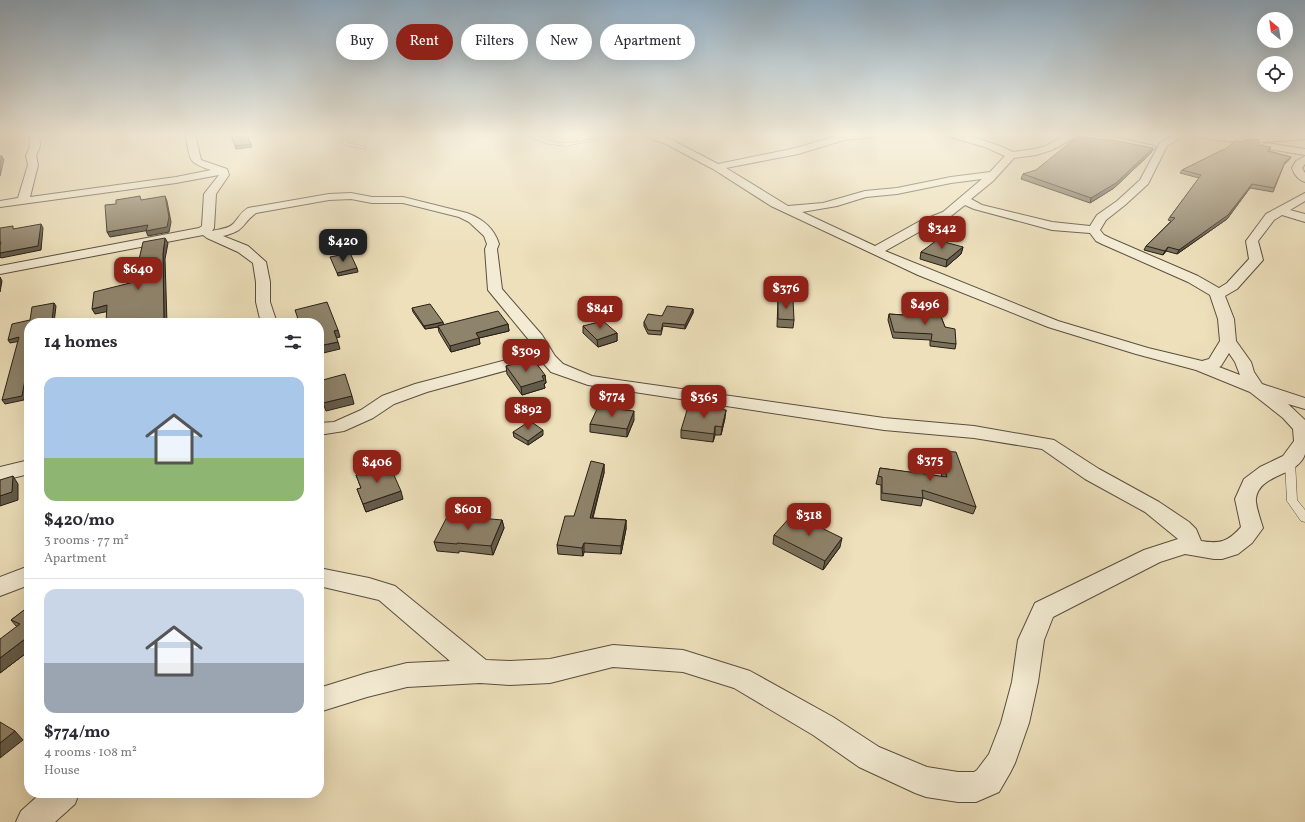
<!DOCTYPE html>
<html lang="en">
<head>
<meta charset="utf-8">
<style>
	:root { --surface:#fff; --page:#f7f7f7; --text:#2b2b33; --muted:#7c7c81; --line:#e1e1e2; --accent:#8f2418 }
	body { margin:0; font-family:Vollkorn,serif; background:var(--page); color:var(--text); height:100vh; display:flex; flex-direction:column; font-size:15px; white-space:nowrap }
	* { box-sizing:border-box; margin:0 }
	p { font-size:13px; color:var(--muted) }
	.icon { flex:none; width:22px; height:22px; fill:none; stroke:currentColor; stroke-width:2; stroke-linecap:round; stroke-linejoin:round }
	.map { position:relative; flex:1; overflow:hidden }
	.details { position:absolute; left:24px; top:318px; width:300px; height:480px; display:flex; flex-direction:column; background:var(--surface); border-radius:16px; box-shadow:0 4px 16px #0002 }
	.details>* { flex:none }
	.guide { position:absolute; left:336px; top:24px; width:380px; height:36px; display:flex; gap:8px }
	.needle { width:26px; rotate:331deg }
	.tools { position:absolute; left:1257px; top:12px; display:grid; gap:8px }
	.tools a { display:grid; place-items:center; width:36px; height:36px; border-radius:50%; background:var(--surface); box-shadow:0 4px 16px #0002; font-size:20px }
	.price { position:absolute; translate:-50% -34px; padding:0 9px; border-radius:8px; background:var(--accent); color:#fff; font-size:13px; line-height:26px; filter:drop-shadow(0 1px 2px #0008) }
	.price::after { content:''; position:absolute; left:50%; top:24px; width:12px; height:9px; margin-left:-6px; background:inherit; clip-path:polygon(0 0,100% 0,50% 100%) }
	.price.on { background:#222; color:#fff }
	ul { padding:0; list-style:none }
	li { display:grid; align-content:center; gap:8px; height:212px; padding:0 20px }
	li+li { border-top:1px solid var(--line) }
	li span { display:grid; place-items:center; height:124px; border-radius:12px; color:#555 }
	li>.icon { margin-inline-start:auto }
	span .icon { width:72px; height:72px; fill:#fffc; stroke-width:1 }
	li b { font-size:17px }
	h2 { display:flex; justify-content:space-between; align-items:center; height:48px; padding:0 20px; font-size:17px }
	.pill { padding:0 14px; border-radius:18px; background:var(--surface); box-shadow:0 4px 16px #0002; font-size:14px; line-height:36px }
	.pill.on { background:var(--accent); color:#fff }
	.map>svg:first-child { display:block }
</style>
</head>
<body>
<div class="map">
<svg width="1305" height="822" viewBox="0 0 1305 822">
	<rect width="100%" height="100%" fill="#ede0bb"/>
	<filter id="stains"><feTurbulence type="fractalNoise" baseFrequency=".005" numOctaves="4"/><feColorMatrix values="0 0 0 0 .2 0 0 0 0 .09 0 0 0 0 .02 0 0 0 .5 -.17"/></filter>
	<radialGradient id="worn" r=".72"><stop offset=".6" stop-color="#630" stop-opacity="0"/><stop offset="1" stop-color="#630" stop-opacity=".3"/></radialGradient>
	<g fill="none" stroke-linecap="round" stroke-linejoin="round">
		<g stroke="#594f3e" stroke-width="1">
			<path id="service" d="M 348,134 L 355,134 L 348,137 L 346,141 L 349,143 L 366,147 L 366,149 L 345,145 L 342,141 L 344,135 Z
				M 521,134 C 536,134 551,144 567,143 C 586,142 605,134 625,134 L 566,146 L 549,144 Z
				M 1290,458 L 1295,461 L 1297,500 L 1305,510 L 1305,522 L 1301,521 L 1287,501 L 1285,461 Z"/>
		</g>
		<g stroke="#594f3e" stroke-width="2">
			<path id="minor" d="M 29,134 L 39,134 L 40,146 L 36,156 L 38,165 L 30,197 L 176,177 L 211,170 C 184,161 192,159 185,134 L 195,134 L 201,160 L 227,169 L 229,175 L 216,194 L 214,228 L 212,231 C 219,229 229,229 234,223 C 240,216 240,213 248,208 L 329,194 L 351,193 L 372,197 L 403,197 L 467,213 C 483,219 494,228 499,244 L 497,249 L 502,289 L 542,335 L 555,356 L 563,364 L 592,376 L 618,380 L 884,418 L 974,426 L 1054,440 L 1099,469 L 1159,502 L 1189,522 L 1196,529 L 1201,541 C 1220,544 1228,542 1241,527 L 1235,499 L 1244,479 L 1260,467 L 1283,456 L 1294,441 L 1293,429 L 1283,418 L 1250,392 L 1196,370 L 1136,354 L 1048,327 L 918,275 L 771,206 L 713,169 L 666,144 L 644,136 L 642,134 L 656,134 L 672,140 L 718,164 L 796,148 L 843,134 L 878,134 L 873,137 L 844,140 L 798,154 L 726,168 L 788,206 L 823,203 L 865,191 L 897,188 L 951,177 L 990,172 L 1005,156 L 985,147 L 946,136 L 944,134 L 960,134 L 976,138 L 1000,146 L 1013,152 L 1035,149 L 1046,146 L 1067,134 L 1118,138 L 1154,146 L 1156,148 L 1151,151 L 1118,144 L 1072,139 L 1052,150 L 1036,155 L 1014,158 L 993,181 L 971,199 L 982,205 L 1052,222 L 1090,226 L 1097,215 L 1117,201 L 1140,180 L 1160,143 L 1176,134 L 1188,134 L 1167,146 L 1148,184 L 1125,205 L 1106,220 L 1100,230 L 1104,235 L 1110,238 L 1198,276 L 1219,288 L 1227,283 L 1249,259 L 1246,241 L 1266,214 L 1305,193 L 1305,201 L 1290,210 L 1305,214 L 1305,222 L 1282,215 L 1274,220 L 1258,241 L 1263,260 L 1237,289 L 1225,296 L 1234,319 L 1236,341 L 1251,362 L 1254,372 L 1262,384 L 1305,398 L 1305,409 L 1288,404 L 1305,420 C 1305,429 1305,447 1305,454 C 1298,477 1260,473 1256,498 C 1255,505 1261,521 1263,528 L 1252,543 L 1238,554 L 1222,559 L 1214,559 L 1185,554 L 1160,562 L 1053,617 L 1044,640 L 1038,682 L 1029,723 L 1015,763 L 1010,773 L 999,792 L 976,802 L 958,802 L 926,797 L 915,793 L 859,767 L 813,735 L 734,688 L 683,672 L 613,667 L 550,683 L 510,685 L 480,683 L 407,687 L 367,697 L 319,712 L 319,688 L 367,673 L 407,663 L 450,661 L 379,600 L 319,586 L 319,568 L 369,578 L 395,586 L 486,660 L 510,661 L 550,659 L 613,645 L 683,650 L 750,671 L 833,717 L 879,747 L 927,767 L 958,772 L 974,772 L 977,770 L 989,754 L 1001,723 L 1012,682 L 1018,640 L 1035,603 L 1144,550 L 1178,539 L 1145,512 L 1085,479 L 1042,449 L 974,438 L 884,430 L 588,385 L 551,372 L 544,364 L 515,368 L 427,392 L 394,404 L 373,418 L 344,431 L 319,435 L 319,423 L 334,422 L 361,410 L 382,396 L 415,384 L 514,358 L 538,355 L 529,340 L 488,290 L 485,249 L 487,244 L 484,236 L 469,222 L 459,217 L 403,203 L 372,203 L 351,199 L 329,200 L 256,213 C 240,225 247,230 223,236 L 248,246 L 266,262 L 270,282 L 270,302 L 277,323 L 261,323 L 256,302 L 256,282 L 253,263 L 238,252 L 207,238 L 203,235 L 0,274 L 0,266 L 199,228 L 202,226 L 204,194 L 219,175 L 176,183 L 0,207 L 0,201 L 18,198 L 28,165 L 26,156 L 30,146 ZM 982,179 L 943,212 L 920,221 L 875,246 L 802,212 L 837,206 L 866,197 L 897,194 L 951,183 ZM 965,205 L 974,209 L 1052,230 L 1090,233 L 1096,241 L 1102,244 L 1188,282 L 1210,295 L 1218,319 L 1220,341 L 1209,359 L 1202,361 L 1148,348 L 1058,321 L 885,251 L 928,227 L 951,216 ZM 1229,353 L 1235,362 L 1240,375 L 1219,367 L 1221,366 Z
				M 1193,134 L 1252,136 L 1305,134 L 1305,139 C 1269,142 1231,145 1195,136 Z
				M 1266,143 L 1305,149 L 1305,155 L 1263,148 L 1261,146 Z
				M 1305,156 L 1305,164 L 1302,168 L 1305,173 L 1305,182 C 1298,180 1294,174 1292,168 L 1296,161 Z
				M 29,460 L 29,474 L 0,481 L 0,467 Z
				M 29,566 L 29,585 L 0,596 L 0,577 Z
				M 41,793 L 79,793 L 75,804 L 55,822 L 16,822 L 21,811 Z"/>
		</g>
		<use href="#service" fill="#f3ebd3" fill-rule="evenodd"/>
		<use href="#minor" fill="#f3ebd3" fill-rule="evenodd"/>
	</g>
	<path fill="#7a715c" stroke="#281f15" d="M 1271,147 L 1269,151 L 1291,157 L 1289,160 L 1284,165 L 1273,192 L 1250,188 L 1227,219 L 1177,254 L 1166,251 L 1163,255 L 1144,250 L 1146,246 L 1171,221 L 1168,220 L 1170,217 L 1199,178 L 1180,173 L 1182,170 L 1224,150 Z
		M 1153,148 L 1151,153 L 1114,188 L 1090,203 L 1021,179 L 1023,174 Z
		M 963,247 L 961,254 L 946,267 L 920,259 L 921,252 Z
		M 933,296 L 945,327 L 956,344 L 955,349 L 930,346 L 930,340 L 893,338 L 888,320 L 889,314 L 931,317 L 931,301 Z
		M 778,299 L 794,320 L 793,328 L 777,327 Z
		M 412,308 L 443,325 L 508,324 L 509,331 L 479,338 L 480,344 L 451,352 L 439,332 L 438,327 L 425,329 L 413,312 Z
		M 693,309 L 693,313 L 685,329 L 663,326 L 661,335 L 648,334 L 644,326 L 644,322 L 662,316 Z
		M 583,326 L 617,333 L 617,341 L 598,347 L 583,333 Z
		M 506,366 L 545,375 L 546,383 L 544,384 L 545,388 L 522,395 L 507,374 Z
		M 700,409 L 716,409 L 725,418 L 721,435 L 715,435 L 713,442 L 681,438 L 681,430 Z
		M 634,420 L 627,437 L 590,432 L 590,424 Z
		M 513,432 L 543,435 L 528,445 L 514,437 Z
		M 939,451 L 976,507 L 973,514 L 923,498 L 921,506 L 881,500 L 881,485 L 876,484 L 880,468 L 942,477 L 937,459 Z
		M 604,464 L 604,473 L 593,518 L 626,520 L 626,529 L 621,554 L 584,552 L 583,556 L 558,554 L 557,545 L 574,516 Z
		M 356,475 L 403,499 L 366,512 L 357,489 L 361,488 Z
		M 502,520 L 504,528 L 493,555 L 459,551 L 459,553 L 437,551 L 434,542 Z
		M 774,535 L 840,547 L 823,570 L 773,544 Z
		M 29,607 L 29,651 L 0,673 L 17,627 L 11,620 Z"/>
	<path fill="#635c4b" stroke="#281f15" d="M 251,144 L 252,147 L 236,149 L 235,146 Z
		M 1153,148 L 1151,153 L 1114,188 L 1090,203 L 1091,198 Z
		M 2,156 L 4,160 L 0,176 L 0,164 Z
		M 1291,157 L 1289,160 L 1283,165 L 1285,162 Z
		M 1252,184 L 1250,188 L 1227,219 L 1177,254 L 1179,250 Z
		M 165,196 L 167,201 L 171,222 L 169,232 L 148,236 L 146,231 Z
		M 41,224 L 43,228 L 41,250 L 1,258 L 0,257 L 0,253 Z
		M 148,225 L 150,230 L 110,237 L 107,232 Z
		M 165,238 L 168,243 L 165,259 L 167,323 L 164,323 L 163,254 Z
		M 963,247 L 961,254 L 946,267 L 947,260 Z
		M 1168,247 L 1166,251 L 1163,255 L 1165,251 Z
		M 357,268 L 358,272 L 338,276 L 337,273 Z
		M 0,277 L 2,281 L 0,292 Z
		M 54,303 L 56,306 L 54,323 L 48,323 Z
		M 107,305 L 110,311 L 95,314 L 92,309 Z
		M 693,309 L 693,313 L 685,329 L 685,325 Z
		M 443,322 L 444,326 L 425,329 L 424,326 Z
		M 508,324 L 509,331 L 479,338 L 480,344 L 451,352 L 450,346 L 476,333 Z
		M 338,330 L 340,337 L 336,338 L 334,331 Z
		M 617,333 L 617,341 L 598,347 L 597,340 Z
		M 19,337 L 21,341 L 10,343 L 8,340 Z
		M 338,342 L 340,349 L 319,354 L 319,346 Z
		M 29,362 L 29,372 L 24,400 L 5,404 L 2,400 L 28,363 Z
		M 545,375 L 546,383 L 544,384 L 545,388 L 522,395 L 521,387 L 542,376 Z
		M 352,396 L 354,404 L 326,411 L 323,403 Z
		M 726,410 L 725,418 L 721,435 L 722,427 Z
		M 634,411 L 634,420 L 627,437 L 627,429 Z
		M 715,426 L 715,435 L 713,442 Z
		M 543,430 L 543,435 L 528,445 L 528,441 Z
		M 604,464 L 604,473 L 590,526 L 590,518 Z
		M 13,476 L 18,484 L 18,500 L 0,506 L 0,496 Z
		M 401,491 L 403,499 L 366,512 L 363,504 Z
		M 502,520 L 504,528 L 493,555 L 491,546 Z
		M 626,520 L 626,529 L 621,554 L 621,546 Z
		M 842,538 L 840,547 L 823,570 L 825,561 Z
		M 584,543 L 584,552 L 583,556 L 582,548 Z
		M 29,636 L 29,651 L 0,673 L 0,658 Z
		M 15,731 L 23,740 L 0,758 L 0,743 Z"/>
	<path fill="#8e836b" stroke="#281f15" d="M 230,134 L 246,134 L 251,144 L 235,146 Z
		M 1077,137 L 1112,140 L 1153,148 L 1116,183 L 1091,198 L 1023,174 L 1036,170 Z
		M 1244,140 L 1259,140 L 1258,145 L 1271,147 L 1267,151 L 1291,157 L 1285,162 L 1274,188 L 1252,184 L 1228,215 L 1179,250 L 1168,247 L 1165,251 L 1146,246 L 1175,218 L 1170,217 L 1201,175 L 1182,170 L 1222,150 L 1224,150 L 1235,141 L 1243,142 Z
		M 0,156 L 2,156 L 0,164 Z
		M 140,196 L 141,200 L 165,196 L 169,217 L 167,227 L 146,231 L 148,225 L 107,232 L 105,205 L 116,204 L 116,200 Z
		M 41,224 L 38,246 L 0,253 L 0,246 L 1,242 L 0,242 L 0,228 L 13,226 L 13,229 Z
		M 165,238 L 163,254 L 164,323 L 106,323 L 107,305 L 92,309 L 94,292 L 134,282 L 143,242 Z
		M 937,240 L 963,247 L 947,260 L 921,252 Z
		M 350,253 L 357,268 L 337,273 L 330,257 Z
		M 933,296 L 945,327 L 955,329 L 956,344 L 931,341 L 932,334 L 894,332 L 889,314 L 932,317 Z
		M 778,299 L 793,300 L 794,320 L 778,319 Z
		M 327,302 L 338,330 L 334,331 L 338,342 L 319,346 L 319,323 L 297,323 L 295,320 L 298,319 L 295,310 Z
		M 54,303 L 52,321 L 48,322 L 48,323 L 29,323 L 29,362 L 28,363 L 22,396 L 2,400 L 19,337 L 8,340 L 12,324 L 30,320 L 32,307 Z
		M 430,304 L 443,322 L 424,326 L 412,308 Z
		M 667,306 L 693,309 L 685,325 L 663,323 L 661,331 L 648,330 L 644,322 L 648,314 L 662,316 Z
		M 498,311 L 508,324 L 476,333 L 479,338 L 450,346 L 438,326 Z
		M 603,321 L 617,333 L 597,340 L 583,326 Z
		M 533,359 L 545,375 L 542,376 L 544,380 L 521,387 L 506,366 Z
		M 345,374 L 352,396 L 323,403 L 319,386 L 319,381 Z
		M 701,403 L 717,405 L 716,409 L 726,410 L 722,427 L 715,426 L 714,434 L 681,430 L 688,407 L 700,409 Z
		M 598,407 L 634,411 L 627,429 L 590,424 Z
		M 530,421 L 543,430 L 528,441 L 513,432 Z
		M 939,451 L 956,452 L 976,507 L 922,490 L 923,498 L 882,493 L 882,477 L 878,476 L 880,468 L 947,477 Z
		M 591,461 L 604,464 L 590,518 L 626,520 L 621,546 L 584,543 L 582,548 L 557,545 L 565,516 L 574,516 Z
		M 389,464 L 401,491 L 363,504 L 357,489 L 361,488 L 356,475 Z
		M 13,476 L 12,492 L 0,496 L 0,480 Z
		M 793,514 L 842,538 L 825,561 L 774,535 Z
		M 448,515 L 502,520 L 491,546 L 457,543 L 457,544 L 434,542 Z
		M 28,607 L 29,607 L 29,636 L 0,658 L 0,639 L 20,624 L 11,620 Z
		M 0,722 L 15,731 L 0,743 Z"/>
	<linearGradient id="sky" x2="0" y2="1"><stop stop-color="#8fabc0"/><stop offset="0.54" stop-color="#f7f1e0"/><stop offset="1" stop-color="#f7f1e0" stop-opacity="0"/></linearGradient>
	<rect width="1305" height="249" fill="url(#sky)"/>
	<rect width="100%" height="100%" filter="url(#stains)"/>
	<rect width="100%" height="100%" fill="url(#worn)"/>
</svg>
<div class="tools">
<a><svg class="needle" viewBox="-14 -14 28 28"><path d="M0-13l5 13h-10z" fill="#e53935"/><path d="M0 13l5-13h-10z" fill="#7c7c81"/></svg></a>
<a><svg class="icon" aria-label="locate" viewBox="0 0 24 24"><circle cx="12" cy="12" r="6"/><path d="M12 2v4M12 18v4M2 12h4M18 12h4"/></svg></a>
</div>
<b class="price" style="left:942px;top:250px">$342</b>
<b class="price on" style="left:343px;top:263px">$420</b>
<b class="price" style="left:138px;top:291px">$640</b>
<b class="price" style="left:786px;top:310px">$376</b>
<b class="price" style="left:925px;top:326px">$496</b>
<b class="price" style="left:600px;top:330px">$841</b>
<b class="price" style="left:526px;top:373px">$309</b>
<b class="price" style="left:612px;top:418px">$774</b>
<b class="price" style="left:704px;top:419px">$365</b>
<b class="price" style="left:528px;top:431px">$892</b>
<b class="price" style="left:930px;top:482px">$375</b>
<b class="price" style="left:377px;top:484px">$406</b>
<b class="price" style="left:468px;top:531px">$601</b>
<b class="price" style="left:809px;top:537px">$318</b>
<div class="guide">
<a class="pill">Buy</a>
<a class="pill on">Rent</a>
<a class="pill">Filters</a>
<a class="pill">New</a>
<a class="pill">Apartment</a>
</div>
<section class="details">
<h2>14 homes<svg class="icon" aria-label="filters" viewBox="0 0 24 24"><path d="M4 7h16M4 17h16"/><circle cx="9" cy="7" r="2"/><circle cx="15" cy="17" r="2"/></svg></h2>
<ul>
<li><span style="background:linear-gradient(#a9c7e8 65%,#8fb573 0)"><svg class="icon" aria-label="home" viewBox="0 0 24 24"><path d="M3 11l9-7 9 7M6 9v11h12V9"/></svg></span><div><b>$420/mo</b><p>3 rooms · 77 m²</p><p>Apartment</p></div></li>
<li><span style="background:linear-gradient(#c9d6e8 60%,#9aa5b1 0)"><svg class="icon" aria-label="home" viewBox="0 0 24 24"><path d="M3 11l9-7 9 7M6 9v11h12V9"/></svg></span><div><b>$774/mo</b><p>4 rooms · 108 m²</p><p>House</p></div></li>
</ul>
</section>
</div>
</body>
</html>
